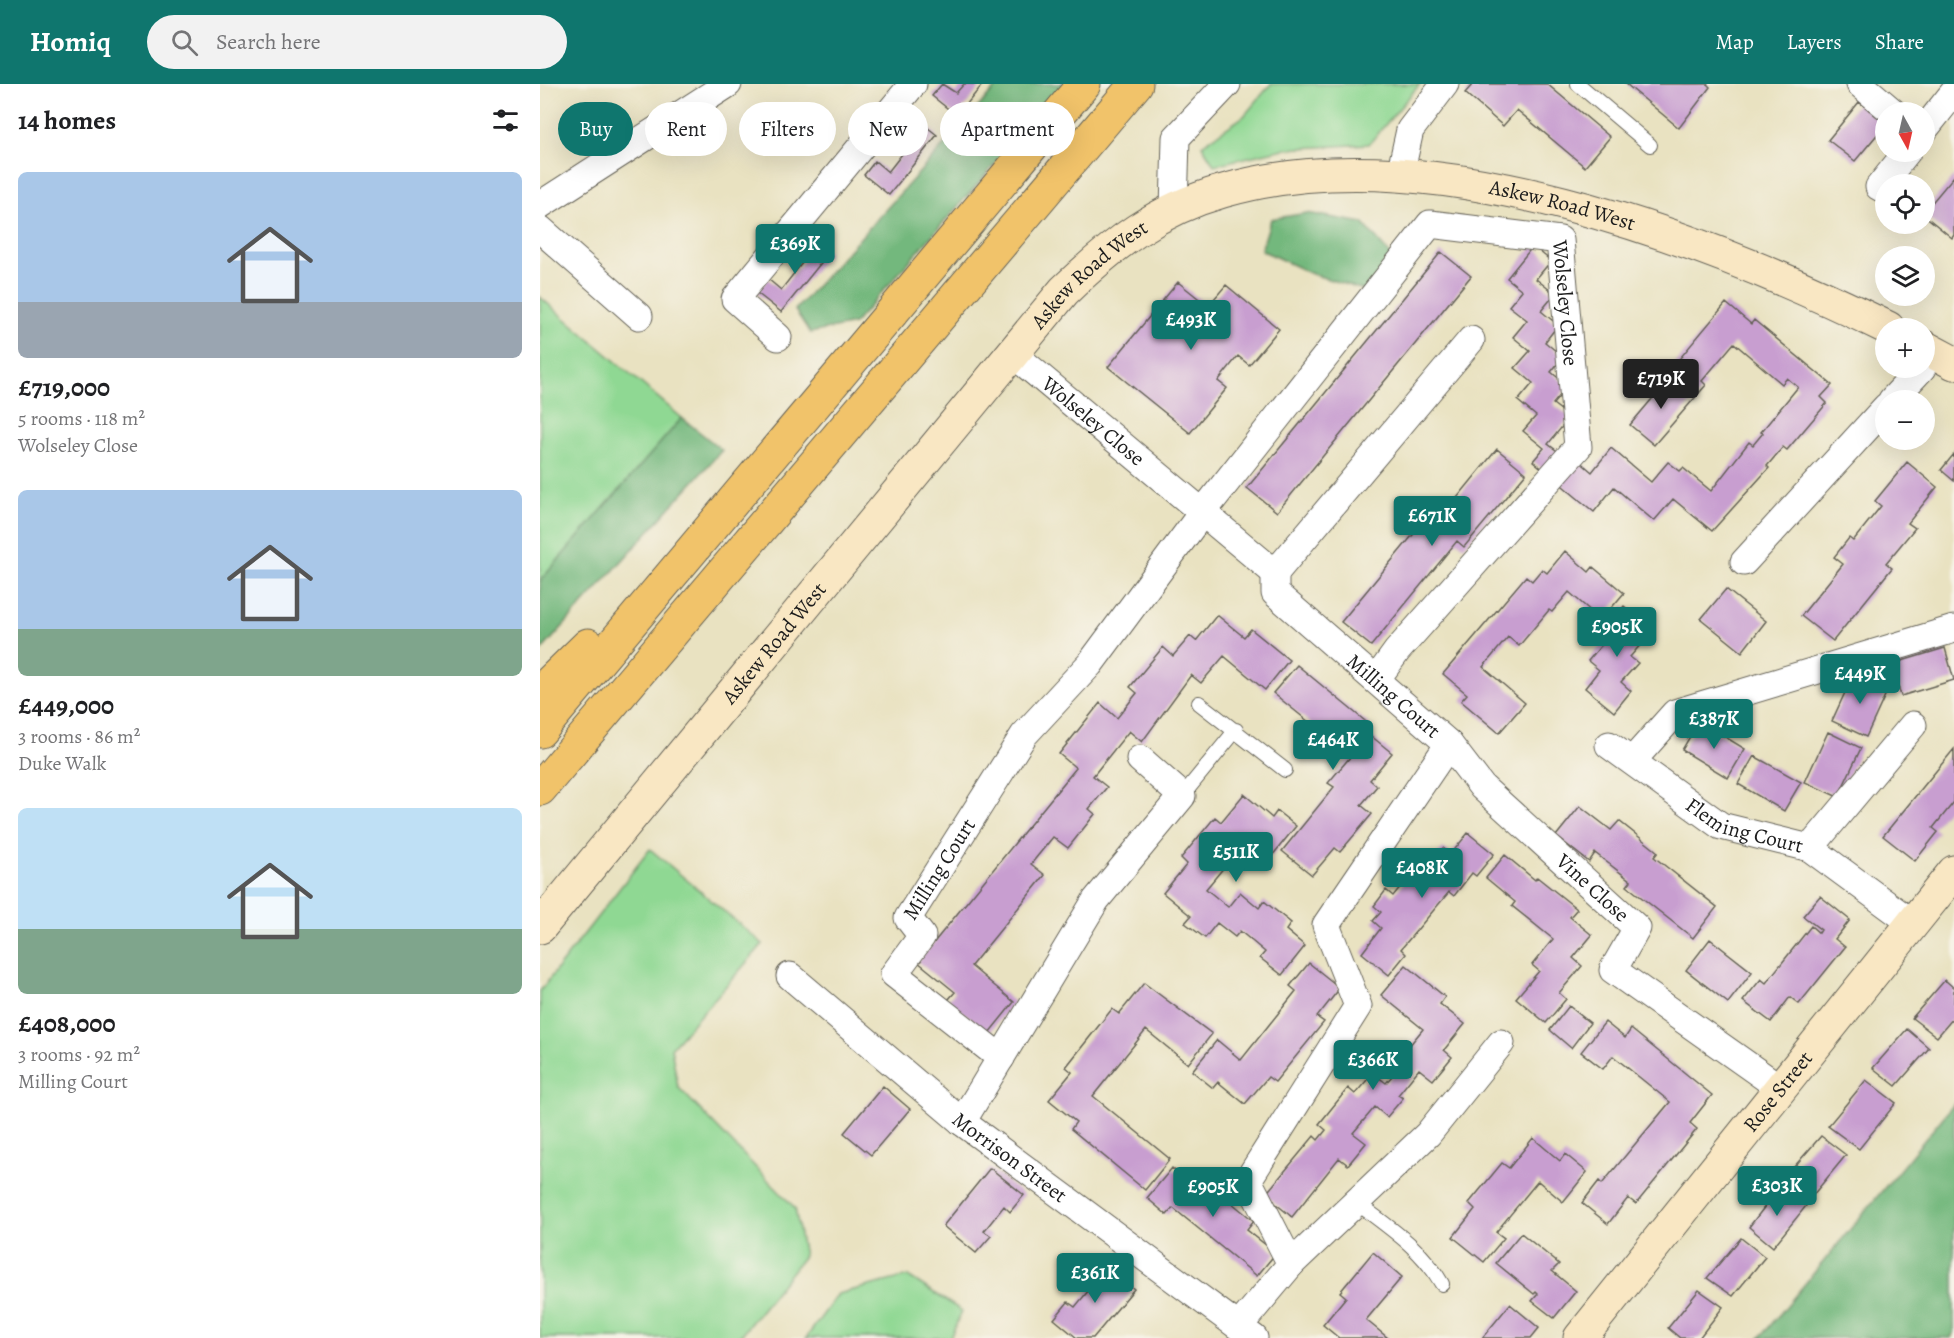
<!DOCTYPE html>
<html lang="en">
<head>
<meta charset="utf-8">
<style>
	:root { --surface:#fff; --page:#f2f2f2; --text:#202124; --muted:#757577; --accent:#0f766e }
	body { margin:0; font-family:Alegreya,serif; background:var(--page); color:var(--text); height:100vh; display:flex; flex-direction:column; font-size:22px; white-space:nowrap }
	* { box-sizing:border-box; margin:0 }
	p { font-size:20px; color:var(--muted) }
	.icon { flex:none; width:33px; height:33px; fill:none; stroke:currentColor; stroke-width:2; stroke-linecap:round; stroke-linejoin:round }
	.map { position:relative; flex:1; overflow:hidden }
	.panel { display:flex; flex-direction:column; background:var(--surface); width:540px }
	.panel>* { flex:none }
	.hud { position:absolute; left:18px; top:18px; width:570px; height:54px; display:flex; gap:12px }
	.needle { width:39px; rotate:172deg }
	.fabs { position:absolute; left:1335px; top:18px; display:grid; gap:12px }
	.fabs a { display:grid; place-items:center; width:60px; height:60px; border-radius:50%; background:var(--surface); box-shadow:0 6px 24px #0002; font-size:30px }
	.price { position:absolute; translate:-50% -51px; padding:0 14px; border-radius:6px; background:var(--accent); color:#fff; font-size:20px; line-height:39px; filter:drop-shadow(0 2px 3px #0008) }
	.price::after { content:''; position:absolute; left:50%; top:36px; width:18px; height:14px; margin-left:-9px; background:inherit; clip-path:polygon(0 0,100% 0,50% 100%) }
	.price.current { background:#222; color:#fff }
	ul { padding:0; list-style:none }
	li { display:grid; align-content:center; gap:12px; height:318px; padding:0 18px }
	li span { display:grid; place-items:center; height:186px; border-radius:9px; color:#555 }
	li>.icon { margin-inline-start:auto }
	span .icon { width:108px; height:108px; fill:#fffc; stroke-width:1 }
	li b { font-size:26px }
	h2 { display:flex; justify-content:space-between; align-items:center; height:72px; padding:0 18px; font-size:26px }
	.tag { padding:0 21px; border-radius:27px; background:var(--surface); box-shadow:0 6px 24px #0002; font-size:21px; line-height:54px }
	.tag.current { background:var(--accent); color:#fff }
	header { display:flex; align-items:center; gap:36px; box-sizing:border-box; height:84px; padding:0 30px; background:var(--accent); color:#fff }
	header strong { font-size:28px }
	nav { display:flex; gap:33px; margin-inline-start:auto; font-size:21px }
	.search { width:420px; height:54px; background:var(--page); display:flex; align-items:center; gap:15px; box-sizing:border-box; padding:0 21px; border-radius:33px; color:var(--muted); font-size:22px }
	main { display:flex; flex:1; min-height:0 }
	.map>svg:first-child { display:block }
</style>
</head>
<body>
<header>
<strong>Homiq</strong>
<div class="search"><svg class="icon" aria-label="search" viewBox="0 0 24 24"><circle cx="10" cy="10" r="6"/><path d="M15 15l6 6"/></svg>Search here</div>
<nav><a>Map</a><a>Layers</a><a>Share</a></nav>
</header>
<main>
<section class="panel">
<h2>14 homes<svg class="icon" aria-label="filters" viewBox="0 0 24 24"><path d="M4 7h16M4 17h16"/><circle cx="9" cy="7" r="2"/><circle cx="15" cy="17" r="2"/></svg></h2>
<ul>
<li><span style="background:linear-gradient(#a9c7e8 70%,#9aa5b1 0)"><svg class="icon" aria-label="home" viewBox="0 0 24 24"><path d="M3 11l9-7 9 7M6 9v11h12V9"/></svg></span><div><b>£719,000</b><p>5 rooms · 118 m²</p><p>Wolseley Close</p></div></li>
<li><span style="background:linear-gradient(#a9c7e8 75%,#7fa58c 0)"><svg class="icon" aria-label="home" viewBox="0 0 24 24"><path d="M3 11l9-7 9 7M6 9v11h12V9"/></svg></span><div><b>£449,000</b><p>3 rooms · 86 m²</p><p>Duke Walk</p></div></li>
<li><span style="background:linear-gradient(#bfe0f5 65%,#7fa58c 0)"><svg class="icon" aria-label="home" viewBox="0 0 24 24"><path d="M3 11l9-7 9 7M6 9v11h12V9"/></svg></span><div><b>£408,000</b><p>3 rooms · 92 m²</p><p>Milling Court</p></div></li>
</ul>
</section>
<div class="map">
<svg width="1414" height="1254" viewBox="0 0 1414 1254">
	<rect width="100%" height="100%" fill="#f7f3e8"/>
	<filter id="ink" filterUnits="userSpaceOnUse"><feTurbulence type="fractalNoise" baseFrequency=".0167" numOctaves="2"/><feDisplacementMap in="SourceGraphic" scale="12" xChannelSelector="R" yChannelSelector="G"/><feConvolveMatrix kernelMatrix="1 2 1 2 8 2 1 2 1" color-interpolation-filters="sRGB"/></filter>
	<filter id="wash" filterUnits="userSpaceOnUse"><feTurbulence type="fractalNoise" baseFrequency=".008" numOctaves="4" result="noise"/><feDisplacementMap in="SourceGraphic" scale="24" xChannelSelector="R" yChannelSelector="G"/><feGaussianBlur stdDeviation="1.35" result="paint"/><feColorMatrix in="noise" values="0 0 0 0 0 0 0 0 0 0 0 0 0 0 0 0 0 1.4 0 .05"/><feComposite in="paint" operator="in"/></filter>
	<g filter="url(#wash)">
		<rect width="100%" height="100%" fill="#e9e2c1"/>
		<path fill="#8fd893" stroke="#567a58" stroke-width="1.5" d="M 731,0 L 880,0 L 829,60 L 744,65 L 674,81 L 662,61 L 704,32 Z
			M 0,213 L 142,334 L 0,497 Z
			M 110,765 L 223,860 L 131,964 L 138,1003 L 255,1124 L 264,1172 L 199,1254 L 0,1254 L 0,907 Z
			M 368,1192 L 422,1227 L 410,1254 L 266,1254 L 298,1210 Z"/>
		<path fill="#73b87d" stroke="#486a4c" stroke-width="1.5" d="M 459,0 L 526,0 L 314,240 L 270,249 L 255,226 Z
			M 767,129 L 823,139 L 854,175 L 826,207 L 772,190 L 721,166 L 731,135 Z
			M 142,334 L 182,366 L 0,568 L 0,497 Z
			M 1414,1020 L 1414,1248 L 1411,1254 L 1220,1254 Z"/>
		<g id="blocks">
			<path fill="#c89ed0" d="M 402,0 L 416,9 L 424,0 L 443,0 L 417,32 L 392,12 Z
				M 933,0 L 1007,0 L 1070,53 L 1045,83 L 977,26 L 963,42 L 925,9 Z
				M 1086,0 L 1167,0 L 1170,3 L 1139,44 Z
				M 1319,18 L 1346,40 L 1315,77 L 1288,56 Z
				M 373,32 L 397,51 L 349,111 L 324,91 L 335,77 L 348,88 L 373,56 L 361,46 Z
				M 1414,92 L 1414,151 L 1412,154 L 1384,131 L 1384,128 Z
				M 265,150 L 289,169 L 241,228 L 217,209 L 228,195 L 241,206 L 266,174 L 254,164 Z
				M 993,162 L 1011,177 L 996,195 L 1015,210 L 1001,227 L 1018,241 L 1005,258 L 1023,273 L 1011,288 L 1028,302 L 1013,320 L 1030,333 L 1008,360 L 1020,369 L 1024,364 L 1052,388 L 1071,364 L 1111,398 L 1128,378 L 1140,387 L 1143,384 L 1171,407 L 1209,358 L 1213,361 L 1223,349 L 1221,348 L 1258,303 L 1247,294 L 1242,300 L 1194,259 L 1162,297 L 1166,301 L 1114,361 L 1090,341 L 1139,283 L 1135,280 L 1186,219 L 1211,240 L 1214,236 L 1292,301 L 1281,313 L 1287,319 L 1247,366 L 1243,363 L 1227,382 L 1229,384 L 1172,447 L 1133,415 L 1114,437 L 1074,403 L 1054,428 L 993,377 L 1004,364 L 983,347 L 996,332 L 978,317 L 993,299 L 975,284 L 990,267 L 973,253 L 987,236 L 969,222 L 982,206 L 967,194 Z
				M 901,168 L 931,192 L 737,428 L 707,404 Z
				M 638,198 L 668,222 L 686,201 L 739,245 L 709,281 L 698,272 L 678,297 L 687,304 L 650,349 L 568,283 Z
				M 957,365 L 986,389 L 924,463 L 917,457 L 831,562 L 801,538 L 891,429 L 899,436 Z
				M 1414,370 L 1414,397 L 1401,386 Z
				M 1367,378 L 1397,403 L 1368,439 L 1375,444 L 1346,479 L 1352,484 L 1293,557 L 1261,532 L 1303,480 L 1294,473 L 1309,454 L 1313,457 L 1341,422 L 1335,417 Z
				M 1025,467 L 1049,488 L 1053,483 L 1084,509 L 1061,536 L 1029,508 L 1012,528 L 1009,526 L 979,562 L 968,553 L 943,583 L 985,619 L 959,649 L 921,617 L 927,610 L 903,590 L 986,492 L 992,497 L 1002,485 L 1007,489 Z
				M 1186,505 L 1226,537 L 1202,568 L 1161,535 Z
				M 1084,522 L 1113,546 L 1090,573 L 1098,579 L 1081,598 L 1091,607 L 1074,628 L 1045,604 L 1059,586 L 1048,577 L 1070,551 L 1064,546 Z
				M 677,531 L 704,553 L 711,545 L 749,576 L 725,606 L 684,572 L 661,599 L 651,591 L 602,658 L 589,647 L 553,692 L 567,703 L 549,725 L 555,730 L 528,764 L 513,753 L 491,780 L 505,791 L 431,882 L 474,918 L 449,949 L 408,916 L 415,908 L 378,878 L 536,684 L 519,670 L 560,619 L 577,634 L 597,609 L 590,603 L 623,563 L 633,572 L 650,552 L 656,557 Z
				M 1405,564 L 1414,596 L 1361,612 L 1352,580 Z
				M 757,581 L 830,641 L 825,647 L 852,669 L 830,696 L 837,702 L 821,721 L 832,730 L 800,768 L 795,764 L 772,791 L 742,767 L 794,703 L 788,699 L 811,672 L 733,609 Z
				M 1314,589 L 1348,605 L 1326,653 L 1292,637 Z
				M 1159,637 L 1205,665 L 1188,694 L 1142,666 Z
				M 1288,648 L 1321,664 L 1298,713 L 1265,698 Z
				M 1414,665 L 1414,718 L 1393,744 L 1398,748 L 1375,777 L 1343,752 Z
				M 1214,672 L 1261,698 L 1244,727 L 1198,700 Z
				M 704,710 L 732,734 L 737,727 L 756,742 L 732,772 L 709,753 L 666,805 L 688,823 L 700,808 L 719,824 L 724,817 L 751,839 L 746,846 L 765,862 L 742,891 L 720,874 L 725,868 L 700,847 L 695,853 L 677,839 L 665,854 L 645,839 L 651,832 L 623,809 L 647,780 L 641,774 L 675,733 L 681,738 Z
				M 1040,722 L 1071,746 L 1079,737 L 1118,768 L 1114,773 L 1177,823 L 1153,854 L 1087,802 L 1091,797 L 1055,769 L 1049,778 L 1016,752 Z
				M 928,749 L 954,770 L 936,792 L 932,789 L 914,812 L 909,808 L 861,865 L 866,870 L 849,891 L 822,869 L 841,844 L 833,837 L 841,828 L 834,822 L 846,806 L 853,812 L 870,791 L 864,786 L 870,780 L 876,785 L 882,777 L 888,781 L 903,764 L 911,770 Z
				M 965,771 L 995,796 L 997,793 L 1037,825 L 1030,833 L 1052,851 L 1033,874 L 1042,882 L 1019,909 L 1026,915 L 1006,939 L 976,914 L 999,887 L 992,881 L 1013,855 L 972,822 L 975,818 L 946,794 Z
				M 1280,812 L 1310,836 L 1295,855 L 1305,863 L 1259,920 L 1250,913 L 1231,938 L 1203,917 L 1221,895 L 1226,899 L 1271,842 L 1279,849 L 1281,846 L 1263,832 Z
				M 1170,855 L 1212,888 L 1188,919 L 1146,886 Z
				M 769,879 L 800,904 L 777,933 L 784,938 L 735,998 L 728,993 L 705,1020 L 678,998 L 673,1004 L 652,987 L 677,956 L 701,976 L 756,907 L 750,902 Z
				M 866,881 L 905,913 L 900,920 L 925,940 L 904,966 L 912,973 L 893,996 L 879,985 L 858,1011 L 863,1014 L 847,1033 L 835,1023 L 813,1049 L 826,1059 L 808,1081 L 799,1074 L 752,1133 L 725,1111 L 774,1052 L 778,1056 L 786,1046 L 779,1040 L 808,1004 L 815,1010 L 833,989 L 846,999 L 864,978 L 859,974 L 883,945 L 841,911 Z
				M 1405,896 L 1414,904 L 1414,933 L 1397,953 L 1372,934 Z
				M 604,899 L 672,950 L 648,980 L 606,946 L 553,1012 L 630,1075 L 605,1106 L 531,1045 L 536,1038 L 509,1016 L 532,988 L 526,983 L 572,925 L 579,930 Z
				M 1029,922 L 1050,939 L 1031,964 L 1010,946 Z
				M 1065,938 L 1085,954 L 1091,945 L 1172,1011 L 1150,1039 L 1157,1045 L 1096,1120 L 1088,1114 L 1068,1140 L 1042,1119 L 1059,1097 L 1062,1100 L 1130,1018 L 1073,972 L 1063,985 L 1041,968 Z
				M 1367,945 L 1389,964 L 1356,1002 L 1333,984 Z
				M 1326,996 L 1356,1019 L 1319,1065 L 1288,1042 Z
				M 343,1002 L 370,1025 L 331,1071 L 304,1049 Z
				M 1281,1052 L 1306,1071 L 1273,1111 L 1247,1091 Z
				M 993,1054 L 1020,1077 L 1025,1070 L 1047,1088 L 1023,1118 L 998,1097 L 956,1148 L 964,1154 L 944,1178 L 913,1153 L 935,1125 L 929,1119 L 962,1079 L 969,1084 Z
				M 450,1084 L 484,1111 L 470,1128 L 464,1122 L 444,1147 L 451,1152 L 436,1169 L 403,1142 Z
				M 632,1084 L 653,1101 L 660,1093 L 714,1137 L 707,1146 L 736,1169 L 717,1192 L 633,1124 L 627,1131 L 607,1114 Z
				M 1240,1103 L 1266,1122 L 1233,1163 L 1209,1143 Z
				M 981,1149 L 1019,1180 L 1012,1187 L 1036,1207 L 1014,1234 L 992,1217 L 998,1210 L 996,1208 L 994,1210 L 956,1179 Z
				M 1201,1154 L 1225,1173 L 1193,1212 L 1167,1194 Z
				M 833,1168 L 862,1193 L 826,1236 L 848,1254 L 799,1254 L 783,1241 L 806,1213 L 800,1208 Z
				M 561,1177 L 594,1205 L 553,1254 L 537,1254 L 514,1235 L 528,1218 L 535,1223 L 554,1200 L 548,1194 Z
				M 1159,1206 L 1183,1223 L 1159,1254 L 1140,1254 L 1128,1244 Z
				M 970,1220 L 999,1244 L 991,1254 L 942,1254 Z"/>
		</g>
	</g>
	<g filter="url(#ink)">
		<use href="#blocks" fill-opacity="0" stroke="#646156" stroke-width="1.5"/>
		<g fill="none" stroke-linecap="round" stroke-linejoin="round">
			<g stroke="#646156" stroke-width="16">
				<path id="lane" d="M 1038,0 L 1110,61
					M 659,619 L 745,686
					M 642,712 L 696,646
					M 816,1118 C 849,1144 881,1163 902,1200"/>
			</g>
			<g stroke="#646156" stroke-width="29">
				<g id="street">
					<path d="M 1320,0 L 1353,28"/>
					<path d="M 1384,46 L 1414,8"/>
					<path d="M 860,91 L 870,46 L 905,0"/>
					<path d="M 1339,103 L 1367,68"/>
					<path d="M 0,121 L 188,0"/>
					<path d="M 634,126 L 636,54 L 687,0"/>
					<path d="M 0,145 L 99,232"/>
					<path d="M 238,253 L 195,215 L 373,0"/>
					<path id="s1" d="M 472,269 L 735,489 L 931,256"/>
					<path d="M 1352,316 L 1382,284"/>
					<path d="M 1204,478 L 1346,323"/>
					<path id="s2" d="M 735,489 L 735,509 L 909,660 L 786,841 L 818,922 L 708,1096 L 751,1180"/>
					<path id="s3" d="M 909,660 L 942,703 L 1097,844 L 1073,886 L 1240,1004"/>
					<path id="s4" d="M 1069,661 L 1181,742 L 1270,764 L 1372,839"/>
					<path d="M 1092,677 L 1135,629 L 1414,545"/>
					<path d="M 1270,764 L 1373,641"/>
					<path id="s5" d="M 250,892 L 422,1038 L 714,1254"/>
					<path id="s6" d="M 461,974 L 354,890 L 382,852 L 368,834 L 484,651 L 550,580 L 662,429 L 890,140 L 1020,156 L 1038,363 L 857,567 L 836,596"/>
					<path d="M 422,1038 L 556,816 L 642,712 L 600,675"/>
					<path d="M 699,1242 L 751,1180 L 888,1050 L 961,959"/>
				</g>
			</g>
			<g stroke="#646156" stroke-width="35">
				<g id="secondary">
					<path d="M 1384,263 L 1414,279"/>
					<path id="s7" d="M 0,843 L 524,207 C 573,160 616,126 683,107 C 888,47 1165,154 1348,244"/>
					<path id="s8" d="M 1040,1254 L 1414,788"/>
				</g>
			</g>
			<g stroke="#646156" stroke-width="35">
				<path id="highway" d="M 0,608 L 48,561
					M 0,647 L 544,0
					M 0,705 L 596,0"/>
			</g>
			<use href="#lane" stroke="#fff" stroke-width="14"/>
			<use href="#street" stroke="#fff" stroke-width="27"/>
			<use href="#secondary" stroke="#f9e7c3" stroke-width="33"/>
			<use href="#highway" stroke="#f1c36a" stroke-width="33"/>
		</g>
	</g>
	<g text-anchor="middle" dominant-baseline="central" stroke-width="4.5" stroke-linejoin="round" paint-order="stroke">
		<g font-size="21" fill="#1c1c1c" stroke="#f7f3e8">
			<text stroke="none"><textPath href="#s7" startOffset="1358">Askew Road West</textPath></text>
			<text stroke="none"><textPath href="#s7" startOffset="854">Askew Road West</textPath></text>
			<text stroke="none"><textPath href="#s6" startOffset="1270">Wolseley Close</textPath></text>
			<text stroke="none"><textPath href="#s1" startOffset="106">Wolseley Close</textPath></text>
			<text stroke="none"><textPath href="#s7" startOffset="368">Askew Road West</textPath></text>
			<text stroke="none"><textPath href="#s2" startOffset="177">Milling Court</textPath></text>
			<text stroke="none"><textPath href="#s4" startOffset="160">Fleming Court</textPath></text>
			<text stroke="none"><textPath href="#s6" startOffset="264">Milling Court</textPath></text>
			<text stroke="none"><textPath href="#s3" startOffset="204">Vine Close</textPath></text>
			<text stroke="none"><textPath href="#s8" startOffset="316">Rose Street</textPath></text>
			<text stroke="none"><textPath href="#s5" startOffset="285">Morrison Street</textPath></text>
		</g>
	</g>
</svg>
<div class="fabs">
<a><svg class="needle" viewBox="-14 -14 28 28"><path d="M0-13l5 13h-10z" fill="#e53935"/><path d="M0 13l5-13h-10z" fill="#757577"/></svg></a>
<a><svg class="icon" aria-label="locate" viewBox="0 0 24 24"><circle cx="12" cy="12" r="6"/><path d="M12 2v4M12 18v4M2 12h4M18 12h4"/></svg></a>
<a><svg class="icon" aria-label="layers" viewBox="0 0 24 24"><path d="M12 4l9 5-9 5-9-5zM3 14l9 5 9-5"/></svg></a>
<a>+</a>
<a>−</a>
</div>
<b class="price" style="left:255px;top:191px">£369K</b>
<b class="price" style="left:651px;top:267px">£493K</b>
<b class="price current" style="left:1121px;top:326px">£719K</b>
<b class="price" style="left:892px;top:463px">£671K</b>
<b class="price" style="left:1077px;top:574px">£905K</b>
<b class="price" style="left:1320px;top:621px">£449K</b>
<b class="price" style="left:1174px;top:666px">£387K</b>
<b class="price" style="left:793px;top:687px">£464K</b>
<b class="price" style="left:696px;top:799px">£511K</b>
<b class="price" style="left:882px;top:815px">£408K</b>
<b class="price" style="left:833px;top:1007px">£366K</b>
<b class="price" style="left:1237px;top:1133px">£303K</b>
<b class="price" style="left:673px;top:1134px">£905K</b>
<b class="price" style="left:555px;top:1220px">£361K</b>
<div class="hud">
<a class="tag current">Buy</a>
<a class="tag">Rent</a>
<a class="tag">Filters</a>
<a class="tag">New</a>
<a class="tag">Apartment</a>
</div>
</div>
</main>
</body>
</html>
